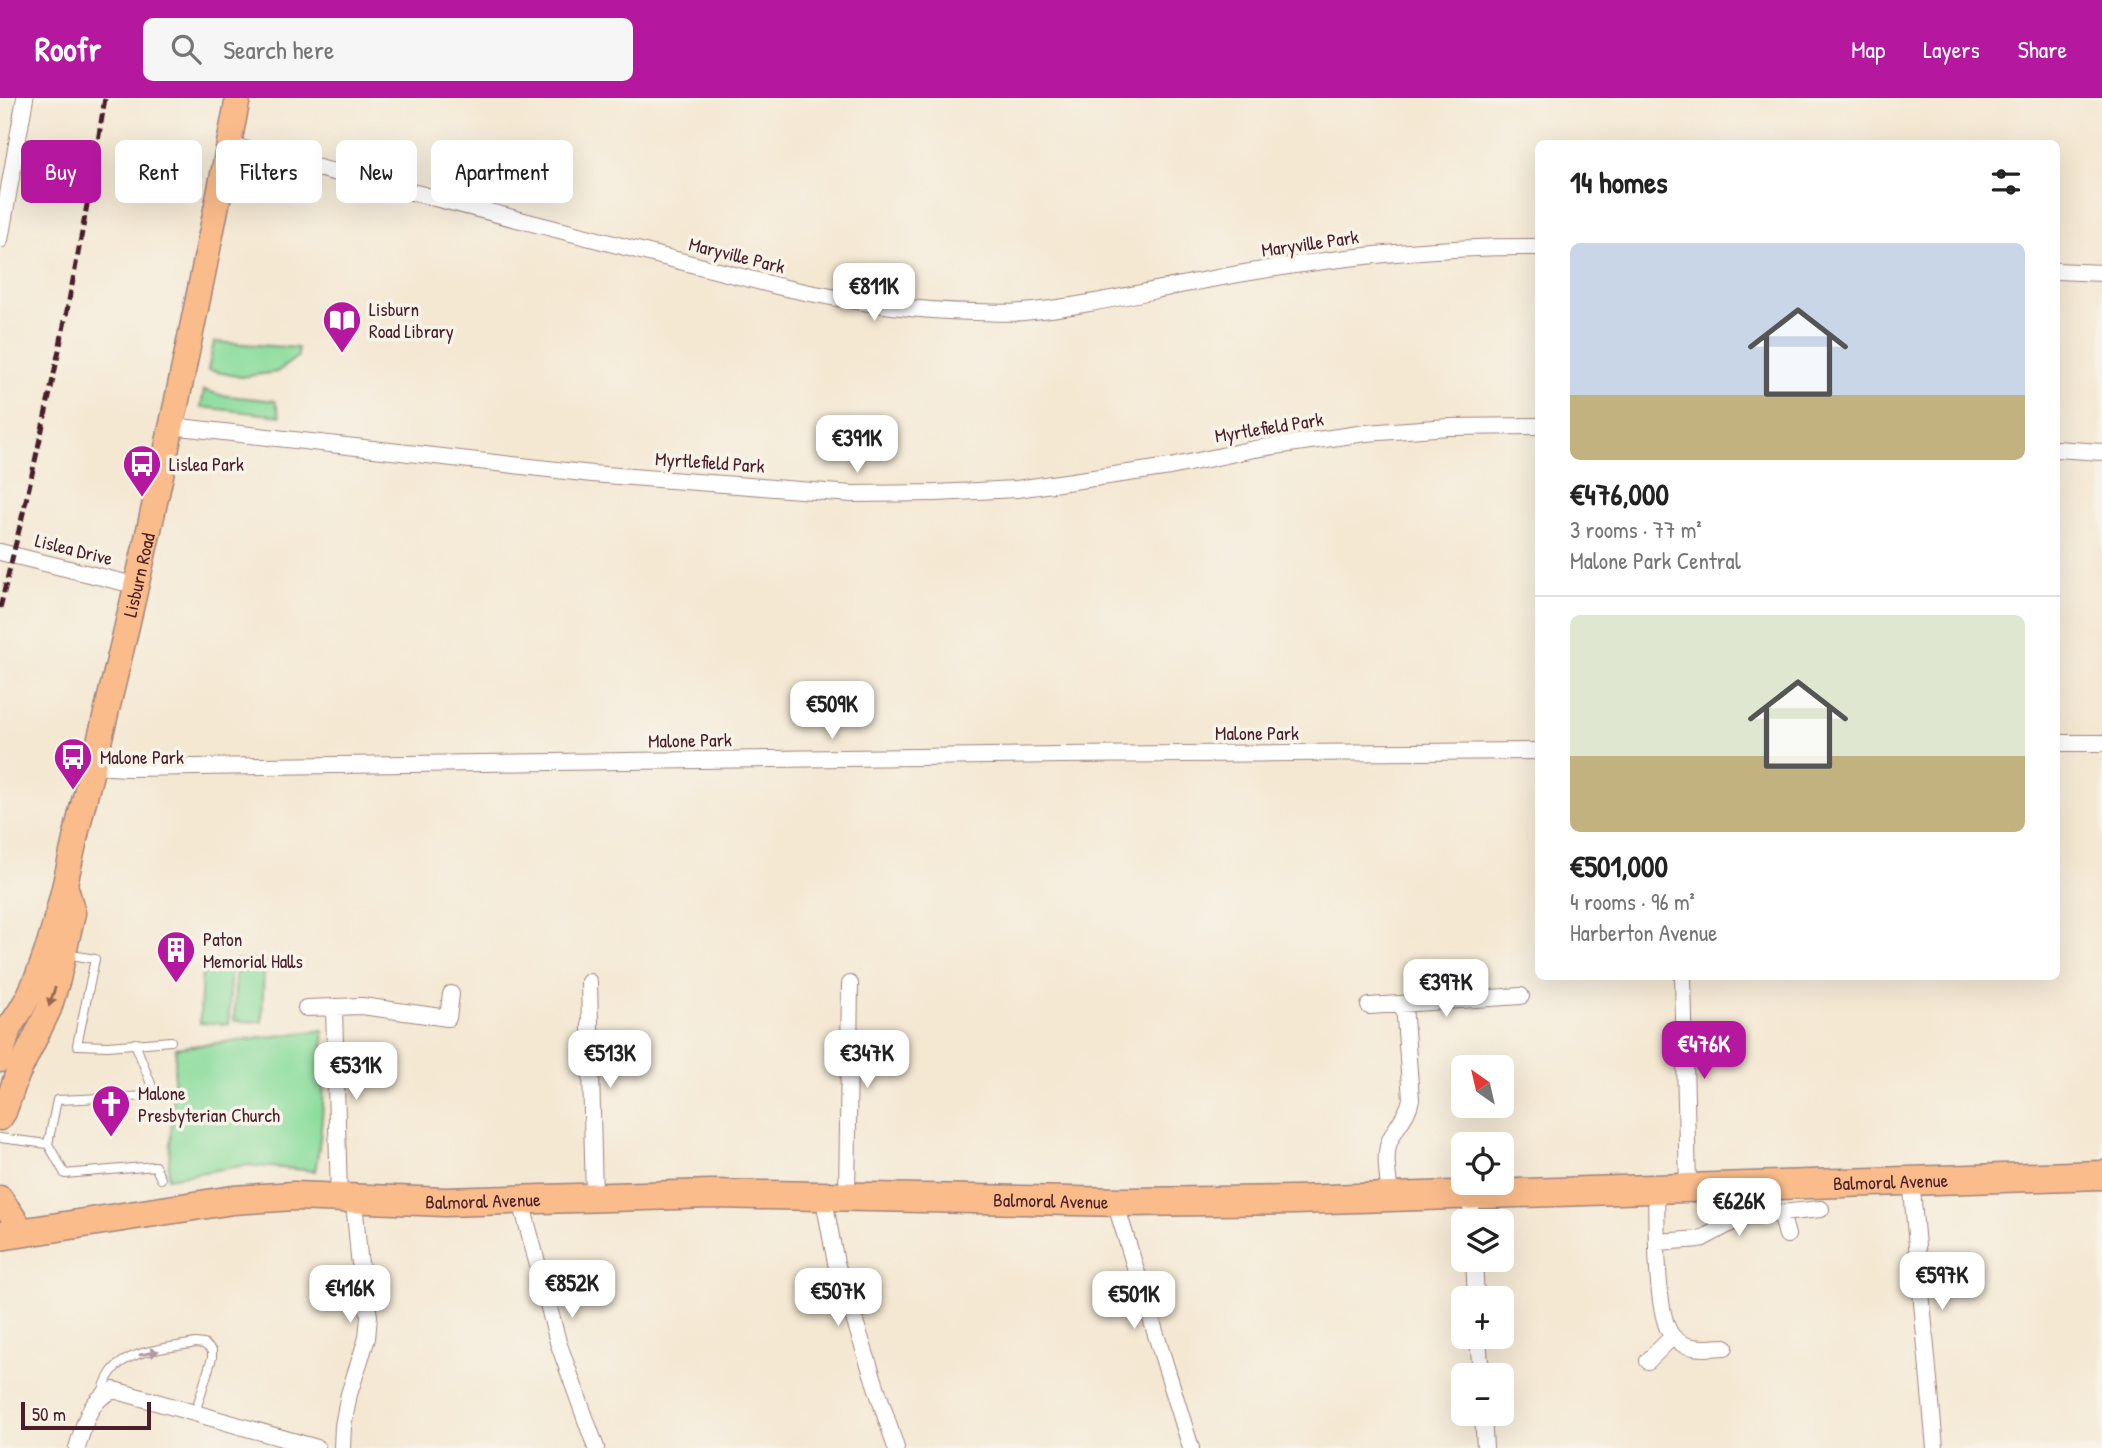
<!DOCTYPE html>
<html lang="en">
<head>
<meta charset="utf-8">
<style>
	:root { --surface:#fff; --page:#f6f6f6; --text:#222; --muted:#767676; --line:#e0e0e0; --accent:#b5179e }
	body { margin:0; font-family:"Patrick Hand",sans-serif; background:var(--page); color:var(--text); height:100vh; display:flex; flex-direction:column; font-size:26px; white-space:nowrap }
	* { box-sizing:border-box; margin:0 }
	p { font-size:23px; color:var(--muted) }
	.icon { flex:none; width:38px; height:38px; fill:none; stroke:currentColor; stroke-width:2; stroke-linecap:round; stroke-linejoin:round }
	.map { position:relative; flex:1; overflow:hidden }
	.details { position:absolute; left:1535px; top:42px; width:525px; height:840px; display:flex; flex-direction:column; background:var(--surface); border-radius:10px; box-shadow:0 7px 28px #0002 }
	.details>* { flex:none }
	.banner { position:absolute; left:21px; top:42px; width:665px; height:63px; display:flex; gap:14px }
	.needle { width:46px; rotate:326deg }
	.buttons { position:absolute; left:1451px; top:957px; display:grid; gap:14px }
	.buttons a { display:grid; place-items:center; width:63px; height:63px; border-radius:10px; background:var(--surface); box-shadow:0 7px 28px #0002; font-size:35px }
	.scale { position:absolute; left:21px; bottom:18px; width:130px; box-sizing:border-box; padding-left:7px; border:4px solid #4a1f2b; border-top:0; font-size:19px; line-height:24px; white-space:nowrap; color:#4a1f2b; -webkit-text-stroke:5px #f7f3e8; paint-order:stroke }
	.price { position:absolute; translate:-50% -60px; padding:0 16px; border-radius:14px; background:#fff; color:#222; font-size:23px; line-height:46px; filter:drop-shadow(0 2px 4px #0008) }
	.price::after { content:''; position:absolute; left:50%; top:42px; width:21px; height:16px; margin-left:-10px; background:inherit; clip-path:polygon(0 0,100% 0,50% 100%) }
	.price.selected { background:var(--accent); color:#fff }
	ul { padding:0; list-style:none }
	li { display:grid; align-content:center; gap:14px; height:371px; padding:0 35px }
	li+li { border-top:2px solid var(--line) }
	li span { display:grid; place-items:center; height:217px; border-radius:10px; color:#555 }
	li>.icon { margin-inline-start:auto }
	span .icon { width:126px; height:126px; fill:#fffc; stroke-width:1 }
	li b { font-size:30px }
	h2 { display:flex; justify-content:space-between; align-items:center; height:84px; padding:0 35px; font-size:30px }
	.tag { padding:0 24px; border-radius:10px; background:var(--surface); box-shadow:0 7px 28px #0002; font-size:24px; line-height:63px }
	.tag.selected { background:var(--accent); color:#fff }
	header { display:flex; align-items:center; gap:42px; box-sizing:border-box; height:98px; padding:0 35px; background:var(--accent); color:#fff }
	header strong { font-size:33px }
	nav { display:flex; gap:38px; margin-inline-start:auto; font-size:24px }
	.search { width:490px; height:63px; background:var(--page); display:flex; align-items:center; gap:18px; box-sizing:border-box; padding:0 24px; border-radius:10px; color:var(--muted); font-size:26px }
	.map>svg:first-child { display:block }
</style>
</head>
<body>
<header>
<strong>Roofr</strong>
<div class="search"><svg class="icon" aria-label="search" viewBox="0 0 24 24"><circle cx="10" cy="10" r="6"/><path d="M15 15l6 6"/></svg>Search here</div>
<nav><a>Map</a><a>Layers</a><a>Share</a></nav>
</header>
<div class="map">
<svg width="2102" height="1350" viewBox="0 0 2102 1350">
	<rect width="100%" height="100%" fill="#f7f3e8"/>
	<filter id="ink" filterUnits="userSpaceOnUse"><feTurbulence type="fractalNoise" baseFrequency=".0143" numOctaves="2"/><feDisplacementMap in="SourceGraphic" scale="14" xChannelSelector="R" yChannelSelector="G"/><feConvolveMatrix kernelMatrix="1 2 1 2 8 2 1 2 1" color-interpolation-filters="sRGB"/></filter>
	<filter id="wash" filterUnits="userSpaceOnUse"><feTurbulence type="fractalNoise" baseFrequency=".00686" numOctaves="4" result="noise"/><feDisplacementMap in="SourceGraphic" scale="28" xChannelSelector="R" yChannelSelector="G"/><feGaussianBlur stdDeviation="1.57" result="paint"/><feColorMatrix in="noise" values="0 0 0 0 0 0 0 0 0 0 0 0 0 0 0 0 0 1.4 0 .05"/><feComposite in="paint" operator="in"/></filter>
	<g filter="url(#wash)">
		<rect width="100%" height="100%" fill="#f4e8d3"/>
		<path fill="#8cdd9d" stroke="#6b7e64" stroke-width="2" d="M 214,244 L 298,250 L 298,258 L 277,274 L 241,279 L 208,272 Z
			M 204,292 L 220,297 L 275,303 L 280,318 L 201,309 Z
			M 236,862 L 264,863 L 262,924 L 234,923 Z
			M 202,864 L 230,865 L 229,926 L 200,925 Z
			M 323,932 C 325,981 324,1024 315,1073 L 247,1067 L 168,1080 L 176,950 Z"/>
	</g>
	<g filter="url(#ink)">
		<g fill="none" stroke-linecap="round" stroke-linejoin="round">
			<g stroke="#9f847f" stroke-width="10">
				<path id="lane" d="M 66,856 L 95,861 L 77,947 L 108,948 L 171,943
					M 135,945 L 151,986 L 151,998 L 57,1002 L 48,1046 L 65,1076 L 155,1068 L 161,1081
					M 0,1040 L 48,1046
					M 101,1297 C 105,1286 109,1274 118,1267 C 137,1251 171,1250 195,1245 L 204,1246 L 212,1253 L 212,1260 L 195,1315"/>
			</g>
			<g stroke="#9f847f" stroke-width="18">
				<path id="street" d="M 229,47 L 781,189 C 845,203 909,213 975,214 C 991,214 1008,216 1023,214 C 1082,209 1138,195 1196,184 C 1308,162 1423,148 1538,149
					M 0,142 L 25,0
					M 2056,173 L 2102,175
					M 171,328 L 592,376 L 852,396 L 936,395 L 1017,391 L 1170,369 L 1254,351 L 1366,335 L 1449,329 L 1538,328
					M 2056,351 L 2102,354
					M 0,454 L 138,488
					M 2056,645 L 2102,645
					M 94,668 L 127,670 L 1061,657 L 1538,653
					M 1683,878 L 1688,1088
					M 589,884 L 594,1100
					M 1369,908 L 1521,898
					M 334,909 L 339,1100
					M 306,910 L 362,908 L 448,920 L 451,896
					M 1911,1081 L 1935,1350
					M 1656,1090 C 1657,1120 1654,1220 1673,1239 C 1686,1253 1708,1250 1725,1249
					M 823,1097 L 836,1165 L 896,1350
					M 1470,1097 L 1472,1124
					M 847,1098 L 850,886
					M 1390,1099 C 1389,1082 1383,1058 1390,1042 C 1397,1026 1408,1018 1411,1001 L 1404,906
					M 521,1103 L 558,1244 L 596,1350
					M 1115,1104 L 1191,1350
					M 1781,1115 L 1787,1137
					M 1658,1144 L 1701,1141 L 1742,1119 L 1821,1111
					M 1474,1162 L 1476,1200
					M 1478,1239 L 1481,1278
					M 1648,1263 L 1672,1239
					M 1483,1316 L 1485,1350
					M 77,1350 C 85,1325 88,1302 114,1292 L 317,1350
					M 342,1350 L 343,1328 L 349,1296 L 367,1240 L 369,1218 L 359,1159 L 354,1102"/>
			</g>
			<g stroke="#9f847f" stroke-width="27">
				<g id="primary">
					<path id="s1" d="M 0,939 C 51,889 66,772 84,703 C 144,471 192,235 238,0"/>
					<path d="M 0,962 L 9,930"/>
					<path d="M 0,1020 L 4,1014 L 17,977 L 49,911 L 58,881 L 73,815 L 66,790"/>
					<path d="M 0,1100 L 24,1135"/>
				</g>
			</g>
			<g stroke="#9f847f" stroke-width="31">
				<g id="highway">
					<path id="s2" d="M 0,1138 L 233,1102 L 294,1098 L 445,1104 L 712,1096 L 1125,1104 L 1294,1102 L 2102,1077"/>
				</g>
			</g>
			<use href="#lane" stroke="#fff" stroke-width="8"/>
			<use href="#street" stroke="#fff" stroke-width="16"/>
			<use href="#primary" stroke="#fabc8b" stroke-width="24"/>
			<use href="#highway" stroke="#fabc8b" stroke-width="28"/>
			<path stroke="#4a1f2b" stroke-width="5" stroke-dasharray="10 5" stroke-linecap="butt" d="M 0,510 C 42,342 78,171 105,0"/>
		</g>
		<defs><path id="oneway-solid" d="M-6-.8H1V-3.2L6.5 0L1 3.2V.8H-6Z" transform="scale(1.75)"/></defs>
		<use fill="#996656" href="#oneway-solid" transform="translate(52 899) rotate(108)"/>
		<use fill="#ae9aa0" href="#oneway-solid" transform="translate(149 1255) rotate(-12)"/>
	</g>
	<defs>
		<g id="library-pin" transform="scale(2.0125)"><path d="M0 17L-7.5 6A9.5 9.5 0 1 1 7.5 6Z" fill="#b5179e" stroke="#f7f3e8"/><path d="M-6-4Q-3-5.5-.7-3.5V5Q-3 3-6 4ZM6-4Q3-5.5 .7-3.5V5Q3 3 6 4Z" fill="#fff"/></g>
		<g id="bus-pin" transform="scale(2.0125)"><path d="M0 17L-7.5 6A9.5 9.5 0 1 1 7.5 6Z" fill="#b5179e" stroke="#f7f3e8"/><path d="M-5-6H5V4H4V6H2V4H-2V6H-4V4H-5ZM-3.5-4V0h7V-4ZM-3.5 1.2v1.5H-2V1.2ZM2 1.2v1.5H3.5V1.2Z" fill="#fff"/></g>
		<g id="building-pin" transform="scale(2.0125)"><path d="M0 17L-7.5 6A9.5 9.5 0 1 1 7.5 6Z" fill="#b5179e" stroke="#f7f3e8"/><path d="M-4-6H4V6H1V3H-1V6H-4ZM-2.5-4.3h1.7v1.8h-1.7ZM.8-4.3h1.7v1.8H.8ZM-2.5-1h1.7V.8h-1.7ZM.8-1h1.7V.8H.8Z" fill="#fff"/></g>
		<g id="church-pin" transform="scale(2.0125)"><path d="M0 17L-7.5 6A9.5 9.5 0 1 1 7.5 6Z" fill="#b5179e" stroke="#f7f3e8"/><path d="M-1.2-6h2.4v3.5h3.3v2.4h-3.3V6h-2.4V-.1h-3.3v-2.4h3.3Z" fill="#fff"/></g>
	</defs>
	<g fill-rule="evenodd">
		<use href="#library-pin" x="342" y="222"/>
		<use href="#bus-pin" x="142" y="366"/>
		<use href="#bus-pin" x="73" y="659"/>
		<use href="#building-pin" x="176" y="852"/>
		<use href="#church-pin" x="111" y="1006"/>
	</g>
	<g text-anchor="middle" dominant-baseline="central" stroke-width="7" stroke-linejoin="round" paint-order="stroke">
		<g font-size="19" fill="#4a1f2b" stroke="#f7f3e8">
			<text transform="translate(1310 145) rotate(-8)">Maryville Park</text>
			<text transform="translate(737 157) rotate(14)">Maryville Park</text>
			<text transform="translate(1269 329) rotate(-9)">Myrtlefield Park</text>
			<text transform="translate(710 364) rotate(4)">Myrtlefield Park</text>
			<text transform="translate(74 451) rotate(14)">Lislea Drive</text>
			<text stroke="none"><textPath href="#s1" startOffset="486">Lisburn Road</textPath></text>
			<text x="1257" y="635">Malone Park</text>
			<text transform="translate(690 642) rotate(-1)">Malone Park</text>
			<text stroke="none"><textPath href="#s2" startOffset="1894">Balmoral Avenue</textPath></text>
			<text stroke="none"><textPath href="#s2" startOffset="486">Balmoral Avenue</textPath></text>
			<text stroke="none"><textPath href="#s2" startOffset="1054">Balmoral Avenue</textPath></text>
		</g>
		<g font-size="19" fill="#4a1f2b" stroke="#f7f3e8" text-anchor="start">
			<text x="369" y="211">Lisburn<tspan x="369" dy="22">Road Library</tspan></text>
			<text x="169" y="366">Lislea Park</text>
			<text x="100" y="659">Malone Park</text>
			<text x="203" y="841">Paton<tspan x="203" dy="22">Memorial Halls</tspan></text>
			<text x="138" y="995">Malone<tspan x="138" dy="22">Presbyterian Church</tspan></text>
		</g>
	</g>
</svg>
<div class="buttons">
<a><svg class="needle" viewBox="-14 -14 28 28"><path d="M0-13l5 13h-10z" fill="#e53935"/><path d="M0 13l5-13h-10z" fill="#767676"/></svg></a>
<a><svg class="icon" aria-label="locate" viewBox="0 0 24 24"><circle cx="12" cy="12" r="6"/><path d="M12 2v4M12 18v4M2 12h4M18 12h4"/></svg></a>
<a><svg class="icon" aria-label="layers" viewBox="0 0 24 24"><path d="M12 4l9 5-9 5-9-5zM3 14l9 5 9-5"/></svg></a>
<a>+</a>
<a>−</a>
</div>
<div class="scale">50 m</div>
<b class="price" style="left:874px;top:225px">€811K</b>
<b class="price" style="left:857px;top:377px">€391K</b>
<b class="price" style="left:832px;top:643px">€509K</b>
<b class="price" style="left:1446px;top:921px">€397K</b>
<b class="price selected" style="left:1704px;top:983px">€476K</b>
<b class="price" style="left:610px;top:992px">€513K</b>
<b class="price" style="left:867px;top:992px">€347K</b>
<b class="price" style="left:356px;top:1004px">€531K</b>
<b class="price" style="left:1739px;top:1140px">€626K</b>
<b class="price" style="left:1942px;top:1214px">€597K</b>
<b class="price" style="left:572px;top:1222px">€852K</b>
<b class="price" style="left:350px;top:1227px">€416K</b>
<b class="price" style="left:838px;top:1230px">€507K</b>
<b class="price" style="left:1134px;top:1233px">€501K</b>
<div class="banner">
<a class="tag selected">Buy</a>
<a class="tag">Rent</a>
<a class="tag">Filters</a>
<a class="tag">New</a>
<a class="tag">Apartment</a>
</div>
<section class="details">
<h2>14 homes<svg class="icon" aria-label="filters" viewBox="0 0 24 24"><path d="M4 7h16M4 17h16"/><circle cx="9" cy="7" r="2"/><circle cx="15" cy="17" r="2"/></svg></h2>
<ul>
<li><span style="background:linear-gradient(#c9d6e8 70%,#c2b280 0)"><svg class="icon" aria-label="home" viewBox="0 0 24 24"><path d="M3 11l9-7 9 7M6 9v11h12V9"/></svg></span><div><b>€476,000</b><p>3 rooms · 77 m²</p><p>Malone Park Central</p></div></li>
<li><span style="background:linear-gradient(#dfe7d0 65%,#c2b280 0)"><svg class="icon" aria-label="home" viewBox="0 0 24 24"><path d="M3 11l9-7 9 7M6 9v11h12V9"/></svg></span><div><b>€501,000</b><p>4 rooms · 96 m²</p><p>Harberton Avenue</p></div></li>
</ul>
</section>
</div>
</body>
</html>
